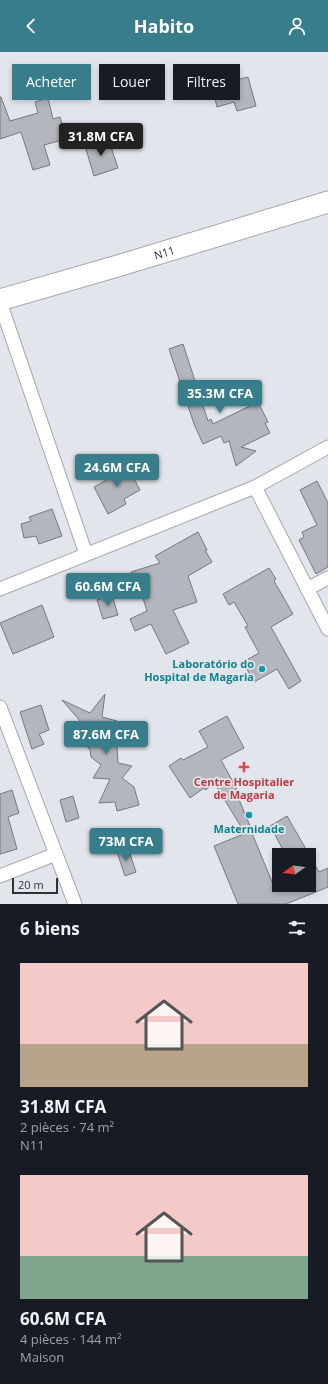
<!DOCTYPE html>
<html lang="fr">
<head>
<meta charset="utf-8">
<style>
	:root { --surface:#171b24; --page:#20242c; --text:#f1f3f6; --muted:#9ea1a6; --accent:#387d8b }
	body { margin:0; font-family:"Open Sans",sans-serif; background:var(--page); color:var(--text); height:100vh; display:flex; flex-direction:column; font-size:15px; white-space:nowrap }
	* { box-sizing:border-box; margin:0 }
	p { font-size:13px; color:var(--muted) }
	.icon { flex:none; width:22px; height:22px; fill:none; stroke:currentColor; stroke-width:2; stroke-linecap:round; stroke-linejoin:round }
	.map { position:relative; height:852px; overflow:hidden }
	.panel { display:flex; flex-direction:column; background:var(--surface); flex:1 }
	.panel>* { flex:none }
	.guide { position:absolute; left:12px; top:12px; width:304px; height:36px; display:flex; gap:8px }
	.needle { width:26px; rotate:256deg }
	.buttons { position:absolute; left:272px; top:796px; display:grid; gap:8px }
	.buttons a { display:grid; place-items:center; width:44px; height:44px; border-radius:0px; background:var(--surface); box-shadow:0 2px 6px #0003; font-size:20px }
	.scale { position:absolute; left:12px; bottom:10px; width:46px; box-sizing:border-box; padding-left:4px; border:2px solid #303133; border-top:0; font-size:11px; line-height:14px; white-space:nowrap; color:#303133; -webkit-text-stroke:3px #e2e5eb; paint-order:stroke }
	.price { position:absolute; translate:-50% -34px; padding:0 9px; border-radius:4px; background:var(--accent); color:#fff; font-size:13px; line-height:26px; filter:drop-shadow(0 1px 2px #0008) }
	.price::after { content:''; position:absolute; left:50%; top:24px; width:12px; height:9px; margin-left:-6px; background:inherit; clip-path:polygon(0 0,100% 0,50% 100%) }
	.price.current { background:#222; color:#fff }
	ul { padding:0; list-style:none }
	li { display:grid; align-content:center; gap:8px; height:212px; padding:0 20px }
	li span { display:grid; place-items:center; height:124px; border-radius:0px; color:#555 }
	li>.icon { margin-inline-start:auto }
	span .icon { width:72px; height:72px; fill:#fffc; stroke-width:1 }
	li b { font-size:17px }
	h2 { display:flex; justify-content:space-between; align-items:center; height:48px; padding:0 20px; font-size:17px }
	.pill { padding:0 14px; border-radius:0px; background:var(--surface); box-shadow:0 2px 6px #0003; font-size:14px; line-height:36px }
	.pill.current { background:var(--accent); color:#fff }
	header { display:flex; justify-content:space-between; align-items:center; height:52px; padding:0 20px; background:var(--accent); color:#fff; font-size:18px; font-weight:700 }
	.map>svg:first-child { display:block }
</style>
</head>
<body>
<header><svg class="icon" aria-label="back" viewBox="0 0 24 24"><path d="M15 5l-7 7 7 7"/></svg>Habito<svg class="icon" aria-label="person" viewBox="0 0 24 24"><circle cx="12" cy="8" r="4"/><path d="M4 21q1-7 8-7t8 7"/></svg></header>
<div class="map">
<svg width="328" height="852" viewBox="0 0 328 852">
	<rect width="100%" height="100%" fill="#e2e5eb"/>
	<path fill="#b3b6bc" stroke="#75787d" d="M 248,25 L 256,54 L 237,59 L 234,50 L 217,55 L 212,34 Z
		M 0,45 L 1,45 L 10,69 L 38,61 L 35,50 L 48,46 L 53,67 L 60,65 L 66,87 L 44,93 L 50,113 L 33,118 L 21,80 L 0,87 Z
		M 108,86 L 118,116 L 94,124 L 85,94 Z
		M 183,292 L 208,369 L 211,367 L 213,372 L 258,350 L 268,370 L 265,371 L 270,381 L 241,395 L 256,399 L 236,414 L 229,389 L 224,391 L 221,384 L 203,392 L 194,372 L 169,297 Z
		M 124,409 L 140,438 L 124,447 L 126,452 L 108,462 L 94,435 L 112,425 L 108,418 Z
		M 317,429 L 328,451 L 328,515 L 316,522 L 299,488 L 304,485 L 302,480 L 317,473 L 300,438 Z
		M 52,457 L 62,484 L 39,492 L 36,484 L 24,486 L 21,472 L 31,469 L 29,465 Z
		M 198,480 L 207,498 L 205,498 L 212,510 L 188,524 L 197,550 L 173,558 L 189,591 L 166,602 L 151,572 L 135,579 L 130,567 L 147,559 L 139,533 L 136,534 L 131,520 L 160,511 L 155,504 Z
		M 269,516 L 276,527 L 274,529 L 293,562 L 271,575 L 301,629 L 289,637 L 277,617 L 254,630 L 243,610 L 259,601 L 245,575 L 248,574 L 234,550 L 229,553 L 223,542 Z
		M 112,543 L 118,563 L 103,567 L 97,548 Z
		M 42,553 L 54,585 L 13,602 L 0,571 Z
		M 105,642 L 102,665 L 117,669 L 112,681 L 121,689 L 117,695 L 118,711 L 132,714 L 122,726 L 134,735 L 139,753 L 117,759 L 115,750 L 99,751 L 110,727 L 93,726 L 101,713 L 91,705 L 90,698 L 86,693 L 86,684 L 77,679 L 81,670 L 62,648 L 90,661 Z
		M 41,653 L 49,678 L 39,682 L 44,692 L 32,697 L 20,660 Z
		M 227,664 L 244,696 L 221,708 L 237,737 L 235,738 L 250,774 L 243,778 L 215,732 L 205,738 L 204,736 L 190,746 L 169,714 L 181,706 L 183,708 L 208,695 L 199,679 Z
		M 12,738 L 19,761 L 8,765 L 17,797 L 0,802 L 0,742 Z
		M 73,744 L 79,766 L 66,770 L 60,748 Z
		M 287,764 L 319,820 L 328,816 L 328,835 L 286,852 L 238,852 L 214,794 L 251,779 L 275,837 L 286,833 L 309,833 L 309,803 L 286,803 L 270,774 Z
		M 128,796 L 136,820 L 125,824 L 117,800 Z"/>
	<g fill="none" stroke-linecap="round" stroke-linejoin="round">
		<g stroke="#a5a8ae" stroke-width="15">
			<path id="street" d="M 0,250 L 86,502
				M 255,435 L 328,577
				M 0,537 L 255,435 L 328,395
				M 307,537 L 328,526
				M 0,655 L 75,852
				M 0,824 L 56,802"/>
		</g>
		<g stroke="#a5a8ae" stroke-width="23">
			<g id="primary">
				<path id="s1" d="M 0,248 L 121,213 L 328,150"/>
			</g>
		</g>
		<use href="#street" stroke="#fff" stroke-width="13"/>
		<use href="#primary" stroke="#fff" stroke-width="21"/>
	</g>
	<g fill="#0f9aa8" stroke="#e2e5eb" stroke-width="1.5">
		<circle cx="262" cy="617" r="4"/>
		<circle cx="249" cy="763" r="4"/>
	</g>
	<path fill="#e0444e" stroke="#e2e5eb" stroke-width="1.5" d="M242 709h4v4h4v4h-4v4h-4v-4h-4v-4h4z"/>
	<g text-anchor="middle" dominant-baseline="central" stroke-width="3.5" stroke-linejoin="round" paint-order="stroke">
		<g font-size="11" fill="#303133" stroke="#e2e5eb">
			<text stroke="none"><textPath href="#s1" startOffset="171">N11</textPath></text>
		</g>
		<g font-size="11" font-weight="bold" fill="#0d838f" stroke="#e2e5eb" text-anchor="end">
			<text x="254" y="611">Laboratório do<tspan x="254" dy="13">Hospital de Magaria</tspan></text>
			<text x="249" y="776" text-anchor="middle">Maternidade</text>
		</g>
		<g font-size="11" font-weight="bold" fill="#be3a42" stroke="#e2e5eb">
			<text x="244" y="729">Centre Hospitalier<tspan x="244" dy="13">de Magaria</tspan></text>
		</g>
	</g>
</svg>
<div class="buttons">
<a><svg class="needle" viewBox="-14 -14 28 28"><path d="M0-13l5 13h-10z" fill="#e53935"/><path d="M0 13l5-13h-10z" fill="#9ea1a6"/></svg></a>
</div>
<div class="scale">20 m</div>
<b class="price current" style="left:101px;top:105px">31.8M CFA</b>
<b class="price" style="left:220px;top:362px">35.3M CFA</b>
<b class="price" style="left:117px;top:436px">24.6M CFA</b>
<b class="price" style="left:108px;top:555px">60.6M CFA</b>
<b class="price" style="left:106px;top:703px">87.6M CFA</b>
<b class="price" style="left:126px;top:810px">73M CFA</b>
<div class="guide">
<a class="pill current">Acheter</a>
<a class="pill">Louer</a>
<a class="pill">Filtres</a>
</div>
</div>
<section class="panel">
<h2>6 biens<svg class="icon" aria-label="filters" viewBox="0 0 24 24"><path d="M4 7h16M4 17h16"/><circle cx="9" cy="7" r="2"/><circle cx="15" cy="17" r="2"/></svg></h2>
<ul>
<li><span style="background:linear-gradient(#f6c9c9 65%,#b9a48a 0)"><svg class="icon" aria-label="home" viewBox="0 0 24 24"><path d="M3 11l9-7 9 7M6 9v11h12V9"/></svg></span><div><b>31.8M CFA</b><p>2 pièces · 74 m²</p><p>N11</p></div></li>
<li><span style="background:linear-gradient(#f6c9c9 65%,#7fa58c 0)"><svg class="icon" aria-label="home" viewBox="0 0 24 24"><path d="M3 11l9-7 9 7M6 9v11h12V9"/></svg></span><div><b>60.6M CFA</b><p>4 pièces · 144 m²</p><p>Maison</p></div></li>
</ul>
</section>
</body>
</html>
